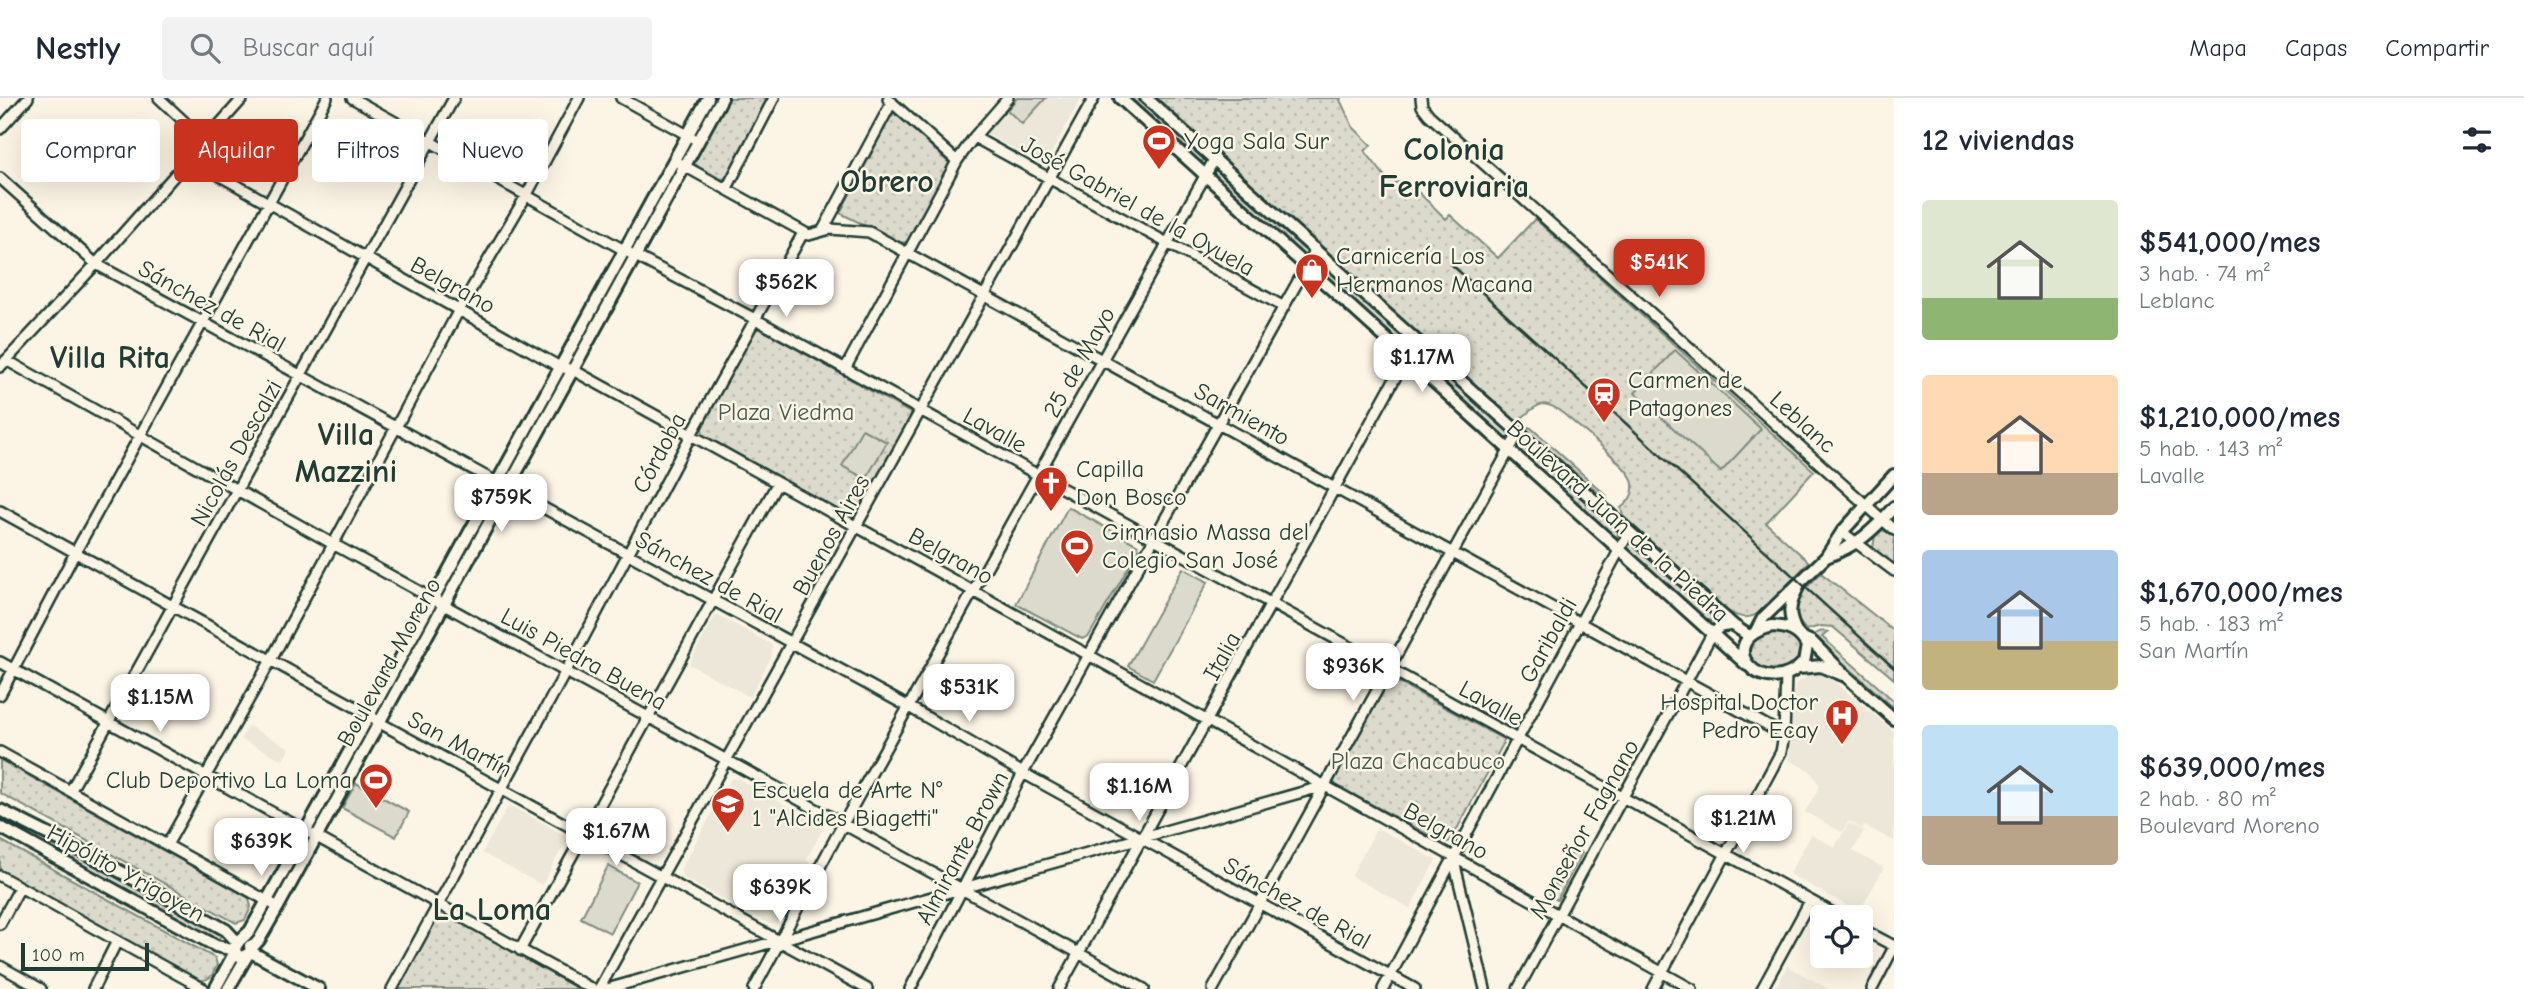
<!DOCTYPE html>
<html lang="es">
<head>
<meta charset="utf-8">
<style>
	:root { --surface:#fff; --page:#f2f2f3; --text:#1f2937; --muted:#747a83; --line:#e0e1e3; --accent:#c8321e }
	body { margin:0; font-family:"Comic Neue",sans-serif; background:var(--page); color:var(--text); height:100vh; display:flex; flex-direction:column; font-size:26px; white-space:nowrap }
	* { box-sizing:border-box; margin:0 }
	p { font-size:23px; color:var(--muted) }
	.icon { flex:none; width:38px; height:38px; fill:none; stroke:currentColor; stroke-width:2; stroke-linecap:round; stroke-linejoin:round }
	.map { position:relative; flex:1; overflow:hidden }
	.drawer { display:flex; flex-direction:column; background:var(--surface); width:630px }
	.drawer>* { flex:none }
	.top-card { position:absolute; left:21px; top:21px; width:665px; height:63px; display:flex; gap:14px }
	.controls { position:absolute; left:1810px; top:807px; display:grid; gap:14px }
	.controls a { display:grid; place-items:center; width:63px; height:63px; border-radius:7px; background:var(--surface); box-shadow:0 7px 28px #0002; font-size:35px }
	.scale { position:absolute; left:21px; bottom:18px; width:128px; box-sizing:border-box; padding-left:7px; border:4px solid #1f3d34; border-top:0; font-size:19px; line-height:24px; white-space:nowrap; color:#1f3d34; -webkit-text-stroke:5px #fcf5e5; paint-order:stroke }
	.price { position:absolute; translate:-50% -60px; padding:0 16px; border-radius:14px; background:#fff; color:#222; font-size:23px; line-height:46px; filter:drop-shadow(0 2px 4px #0008) }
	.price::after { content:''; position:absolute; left:50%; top:42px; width:21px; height:16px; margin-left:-10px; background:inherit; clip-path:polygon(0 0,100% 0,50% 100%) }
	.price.on { background:var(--accent); color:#fff }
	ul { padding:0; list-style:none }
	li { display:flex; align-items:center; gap:21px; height:175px; padding:0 28px }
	li span { display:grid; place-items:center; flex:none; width:196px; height:140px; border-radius:7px; color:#555 }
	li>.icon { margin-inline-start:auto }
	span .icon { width:84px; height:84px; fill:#fffc; stroke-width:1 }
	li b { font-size:30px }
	h2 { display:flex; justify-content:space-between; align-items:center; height:84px; padding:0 28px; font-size:30px }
	.pill { padding:0 24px; border-radius:7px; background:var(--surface); box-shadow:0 7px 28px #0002; font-size:24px; line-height:63px }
	.pill.on { background:var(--accent); color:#fff }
	header { display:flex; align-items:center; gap:42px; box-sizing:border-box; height:98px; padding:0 35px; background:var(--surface); border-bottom:2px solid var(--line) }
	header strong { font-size:33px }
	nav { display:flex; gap:38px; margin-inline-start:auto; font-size:24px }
	.search { width:490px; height:63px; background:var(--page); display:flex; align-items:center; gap:18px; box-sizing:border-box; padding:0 24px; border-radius:7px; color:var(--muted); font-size:26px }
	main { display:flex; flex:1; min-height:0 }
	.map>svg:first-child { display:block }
</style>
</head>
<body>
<header>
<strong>Nestly</strong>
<div class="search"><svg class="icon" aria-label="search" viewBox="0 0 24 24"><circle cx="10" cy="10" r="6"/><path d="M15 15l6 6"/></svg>Buscar aquí</div>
<nav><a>Mapa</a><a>Capas</a><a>Compartir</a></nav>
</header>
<main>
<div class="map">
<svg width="1894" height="891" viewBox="0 0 1894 891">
	<defs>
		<pattern id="grass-dots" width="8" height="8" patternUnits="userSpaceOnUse" patternTransform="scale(1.75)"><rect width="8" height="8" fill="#dcdacc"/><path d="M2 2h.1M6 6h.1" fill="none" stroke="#bcbcb0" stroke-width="1.8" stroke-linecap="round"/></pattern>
	</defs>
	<rect width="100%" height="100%" fill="#fcf5e5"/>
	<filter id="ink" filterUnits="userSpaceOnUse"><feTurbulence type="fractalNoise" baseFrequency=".0143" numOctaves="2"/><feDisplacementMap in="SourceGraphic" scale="14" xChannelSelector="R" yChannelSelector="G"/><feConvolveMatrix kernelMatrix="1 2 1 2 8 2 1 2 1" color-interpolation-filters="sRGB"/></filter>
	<g filter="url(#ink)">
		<path fill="#ece7d8" d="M 1013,0 L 1081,0 L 1047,63 L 1040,65 L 987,36 L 986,30 Z
			M 716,516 L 772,547 L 772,557 L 750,599 L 689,566 Z
			M 1818,575 L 1829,579 L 1894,634 L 1894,743 L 1865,728 L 1862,731 L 1849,723 L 1842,734 L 1805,714 L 1820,688 L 1810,673 L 1789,662 L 1795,586 L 1809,577 Z
			M 248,628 L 290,650 L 283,662 L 241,641 Z
			M 737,680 L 824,729 L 806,762 L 810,765 L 777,825 L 769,826 L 682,779 L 681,771 L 731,681 Z
			M 513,709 L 565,737 L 566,743 L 542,787 L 482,755 L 507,710 Z
			M 1849,725 L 1864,733 L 1853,753 L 1884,770 L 1859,814 L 1789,776 L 1811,737 L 1835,749 Z
			M 1377,730 L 1436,762 L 1410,810 L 1351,778 Z
			M 1787,868 L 1829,891 L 1775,891 Z"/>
		<path fill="url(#grass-dots)" stroke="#7e8c80" stroke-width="2" d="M 728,0 L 770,0 L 729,77 L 724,81 L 717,80 L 694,66 L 695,60 Z
			M 1127,0 L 1142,0 L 1204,59 L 1203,63 L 1196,63 Z
			M 1156,0 L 1341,0 L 1340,2 L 1353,29 L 1371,47 L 1365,53 L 1387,81 L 1391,84 L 1409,85 L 1446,121 L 1450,117 L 1498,160 L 1535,121 L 1814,373 L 1766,425 L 1809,464 L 1762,513 C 1749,522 1740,521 1726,512 L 1623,418 L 1621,410 C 1630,403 1636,394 1632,382 C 1628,368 1579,329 1565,317 C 1542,298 1538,307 1518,323 L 1513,321 Z
			M 895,17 L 900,18 L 950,66 L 910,143 L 900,145 L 840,115 L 890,20 Z
			M 1219,71 L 1307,150 L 1306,156 L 1301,158 L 1214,78 L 1214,72 Z
			M 1321,163 L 1407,241 L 1407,247 L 1402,248 L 1315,170 L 1316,165 Z
			M 759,230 L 910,315 L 910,322 L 859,415 L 848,418 L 703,338 L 702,330 L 753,234 Z
			M 1418,253 L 1509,333 L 1509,340 L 1503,340 L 1415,260 Z
			M 1528,329 L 1531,330 L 1607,398 L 1607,402 L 1527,333 Z
			M 1521,346 L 1618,431 L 1618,438 L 1611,439 L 1518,353 L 1517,349 Z
			M 1882,432 L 1894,437 L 1894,467 L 1873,450 L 1875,437 Z
			M 1633,445 L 1711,515 L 1712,523 L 1705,522 L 1627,452 L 1627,446 Z
			M 1821,475 L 1894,533 L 1894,581 L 1833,529 L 1821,528 L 1806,532 C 1782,508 1802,495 1821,475 Z
			M 1773,532 L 1792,537 L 1802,548 L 1799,563 C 1780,575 1770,576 1751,565 L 1749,550 L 1753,541 Z
			M 1822,533 L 1828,534 L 1822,539 L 1894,603 L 1894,610 L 1812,537 Z
			M 1392,581 L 1503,641 L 1503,646 L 1451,742 L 1448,744 L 1438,742 L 1337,688 L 1334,684 L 1338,671 L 1388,583 Z
			M 0,662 L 249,800 L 251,809 L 245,822 L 236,825 L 0,695 Z
			M 0,716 L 221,837 L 218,842 L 0,723 Z
			M 0,742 L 215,860 L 217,867 C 213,876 211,883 199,882 L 0,773 Z
			M 1579,753 L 1582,755 L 1557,802 L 1549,797 L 1572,754 Z
			M 440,814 L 445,815 L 578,891 L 395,891 L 436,817 Z"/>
		<path fill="#dcdacc" stroke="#7e8c80" stroke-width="2" d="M 1017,0 L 1046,0 L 1022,26 L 1007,12 Z
			M 1675,252 L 1761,331 L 1721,374 L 1635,295 Z
			M 862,331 L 887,344 L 866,381 L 842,368 Z
			M 1068,409 L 1138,447 L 1139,451 L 1089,538 L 1082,541 L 1016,506 Z
			M 1183,470 L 1208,484 L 1153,582 L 1128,568 Z
			M 356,685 L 409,714 L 396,739 L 342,710 Z
			M 608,768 L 637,784 L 610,835 L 581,820 Z"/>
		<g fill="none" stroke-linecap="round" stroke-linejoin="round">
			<g stroke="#1f3d34" stroke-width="14">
				<path id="minor" d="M 159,0 L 205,43
					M 352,0 L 624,152 L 755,221 L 1840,819
					M 621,0 L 693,40
					M 1421,0 L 1422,8 L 1429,17 L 1894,432
					M 888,1 L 957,63
					M 0,31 L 28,0
					M 974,39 L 1284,209
					M 190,61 L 560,269 L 573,272 L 691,337 L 1692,891
					M 679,65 L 809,137 L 830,131 L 869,134 L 1784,637
					M 0,80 L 96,166 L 909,609 L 1023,675 L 1415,891
					M 727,90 L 774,0
					M 823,132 L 892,4
					M 6,262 L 333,446 L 1144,891
					M 0,269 L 96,166 L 243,0
					M 845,271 L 957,63 L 974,39 L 1008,0
					M 0,413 L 370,617 L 380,625 L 867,891
					M 1842,434 L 1894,473
					M 0,564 L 592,891
					M 0,597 L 76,453 L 327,0
					M 0,654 L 278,809
					M 71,692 L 454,0
					M 167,747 L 271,562 L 459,212 L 526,98 L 579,0
					M 1453,759 L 1485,891
					M 0,778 L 204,891
					M 0,826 L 20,789
					M 1860,830 L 1894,848
					M 520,852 L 777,386
					M 0,868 L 41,891
					M 93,891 L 117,843
					M 392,891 L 566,573 L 691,337 L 803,135
					M 599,891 L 1094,0
					M 607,891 L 1324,688
					M 754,891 L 843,726 L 1215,60
					M 910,891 L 1023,675 L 1316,151
					M 1059,891 L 1416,242
					M 1213,891 L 1519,334
					M 1383,891 L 1629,434
					M 1518,891 L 1712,536 L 1720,529 L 1733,527
					M 1653,891 L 1781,654 L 1784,637 L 1786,577
					M 1762,891 L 1810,803
					M 1872,891 L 1894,849"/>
			</g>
			<g stroke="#1f3d34" stroke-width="16">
				<path id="major" d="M 1120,0 L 1747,567
					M 1146,0 L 1733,527 L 1749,538
					M 1826,459 C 1858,447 1872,434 1894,409
					M 1773,528 C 1789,529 1800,534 1807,548 L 1804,564 C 1765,607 1707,543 1773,528 Z
					M 1756,533 L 1763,520 L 1826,459 L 1842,434 L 1894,377
					M 1797,535 C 1787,517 1789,507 1798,489
					M 1803,540 L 1812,544 L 1847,579 L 1894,621
					M 1799,570 L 1821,568 L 1843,577
					M 0,712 L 103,764 L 226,832 L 238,845
					M 0,729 L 216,848 L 235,852 L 237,857 L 242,859 L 251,854
					M 250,848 L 251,854 L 319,891
					M 251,851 L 259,842 L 278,809 L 722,0
					M 235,852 L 237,845 L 250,833 L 305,734 L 708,0
					M 215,891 L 235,854
					M 228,891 L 247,858"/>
			</g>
			<use href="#minor" stroke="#fcf5e5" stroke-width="9"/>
			<use href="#major" stroke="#fcf5e5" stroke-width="10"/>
			<path stroke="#1f3d34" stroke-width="2.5" d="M 1451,166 L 1894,570"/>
		</g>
	</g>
	<defs>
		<g id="stadium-pin" transform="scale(1.75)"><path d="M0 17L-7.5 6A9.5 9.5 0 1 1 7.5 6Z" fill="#c8321e" stroke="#fcf5e5"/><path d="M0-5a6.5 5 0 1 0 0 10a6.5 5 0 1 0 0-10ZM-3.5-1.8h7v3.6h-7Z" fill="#fff"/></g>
		<g id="shop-pin" transform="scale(1.75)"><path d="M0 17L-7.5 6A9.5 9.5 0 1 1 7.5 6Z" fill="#c8321e" stroke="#fcf5e5"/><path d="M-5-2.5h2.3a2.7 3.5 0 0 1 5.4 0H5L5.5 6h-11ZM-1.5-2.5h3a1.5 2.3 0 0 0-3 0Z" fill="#fff"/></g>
		<g id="station-pin" transform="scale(1.75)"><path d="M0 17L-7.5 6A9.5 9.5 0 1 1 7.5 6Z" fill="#c8321e" stroke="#fcf5e5"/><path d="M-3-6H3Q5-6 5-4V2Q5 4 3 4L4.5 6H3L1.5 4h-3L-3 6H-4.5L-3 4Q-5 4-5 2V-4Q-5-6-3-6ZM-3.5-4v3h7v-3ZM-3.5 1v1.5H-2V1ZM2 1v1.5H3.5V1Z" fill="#fff"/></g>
		<g id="church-pin" transform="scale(1.75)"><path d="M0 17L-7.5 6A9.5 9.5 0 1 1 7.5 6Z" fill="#c8321e" stroke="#fcf5e5"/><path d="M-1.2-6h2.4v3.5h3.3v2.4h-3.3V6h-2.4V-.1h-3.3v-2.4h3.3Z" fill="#fff"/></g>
		<g id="hospital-pin" transform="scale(1.75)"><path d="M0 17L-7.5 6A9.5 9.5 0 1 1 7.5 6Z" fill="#c8321e" stroke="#fcf5e5"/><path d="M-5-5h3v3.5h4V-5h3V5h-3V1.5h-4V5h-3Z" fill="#fff"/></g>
		<g id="university-pin" transform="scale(1.75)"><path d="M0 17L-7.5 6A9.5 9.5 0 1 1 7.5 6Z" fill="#c8321e" stroke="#fcf5e5"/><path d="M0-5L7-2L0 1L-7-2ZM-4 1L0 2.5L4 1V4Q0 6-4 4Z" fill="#fff"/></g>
	</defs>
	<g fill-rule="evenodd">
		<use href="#stadium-pin" x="1159" y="43"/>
		<use href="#shop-pin" x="1312" y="172"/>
		<use href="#station-pin" x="1604" y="296"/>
		<use href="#church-pin" x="1051" y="385"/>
		<use href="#stadium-pin" x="1077" y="448"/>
		<use href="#hospital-pin" x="1842" y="618"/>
		<use href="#stadium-pin" x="376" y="682"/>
		<use href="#university-pin" x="728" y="706"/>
	</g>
	<g text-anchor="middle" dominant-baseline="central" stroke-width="5" stroke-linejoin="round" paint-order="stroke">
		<g font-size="24" fill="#1f3d34" stroke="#fcf5e5" text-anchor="start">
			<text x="1184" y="43">Yoga Sala Sur</text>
			<text x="1336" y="158">Carnicería Los<tspan x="1336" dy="28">Hermanos Macana</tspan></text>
			<text x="1628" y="282">Carmen de<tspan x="1628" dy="28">Patagones</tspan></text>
			<text x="1076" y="371">Capilla<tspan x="1076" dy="28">Don Bosco</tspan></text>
			<text x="1102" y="434">Gimnasio Massa del<tspan x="1102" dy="28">Colegio San José</tspan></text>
			<text x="1818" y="604" text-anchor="end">Hospital Doctor<tspan x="1818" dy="28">Pedro Ecay</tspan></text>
			<text x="352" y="682" text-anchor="end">Club Deportivo La Loma</text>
			<text x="752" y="692">Escuela de Arte N°<tspan x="752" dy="28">1 "Alcides Biagetti"</tspan></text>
		</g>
		<g font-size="24" fill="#1f3d34" stroke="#fcf5e5">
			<text transform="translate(1138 108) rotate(29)">José Gabriel de la Oyuela</text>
			<text transform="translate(453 187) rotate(29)">Belgrano</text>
			<text transform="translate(212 208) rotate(29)">Sánchez de Rial</text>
			<text transform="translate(1079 264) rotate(-61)">25 de Mayo</text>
			<text transform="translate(1242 316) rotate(29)">Sarmiento</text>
			<text transform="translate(1803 324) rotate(42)">Leblanc</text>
			<text transform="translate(995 332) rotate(29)">Lavalle</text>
			<text transform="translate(236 355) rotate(-61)">Nicolás Descalzi</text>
			<text transform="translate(659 355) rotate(-62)">Córdoba</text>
			<text transform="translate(1618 423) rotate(42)">Boulevard Juan de la Piedra</text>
			<text transform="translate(831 437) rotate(-61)">Buenos Aires</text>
			<text transform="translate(951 458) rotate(29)">Belgrano</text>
			<text transform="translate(709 479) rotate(29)">Sánchez de Rial</text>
			<text transform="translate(1548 542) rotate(-61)">Garibaldi</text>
			<text transform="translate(1222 558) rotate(-61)">Italia</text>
			<text transform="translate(584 561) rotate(29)">Luis Piedra Buena</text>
			<text transform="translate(389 564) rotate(-61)">Boulevard Moreno</text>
			<text transform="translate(1491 605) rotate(29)">Lavalle</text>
			<text transform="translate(460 646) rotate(28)">San Martín</text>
			<text transform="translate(1584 731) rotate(-61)">Monseñor Fagnano</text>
			<text transform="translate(1446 733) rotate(29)">Belgrano</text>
			<text transform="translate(962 750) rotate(-62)">Almirante Brown</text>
			<text transform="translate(126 775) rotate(29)">Hipólito Yrigoyen</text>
			<text transform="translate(1297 805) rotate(29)">Sánchez de Rial</text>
		</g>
		<g font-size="24" fill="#455c52" stroke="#fcf5e5">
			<text x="786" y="314">Plaza Viedma</text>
			<text x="1418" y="663">Plaza Chacabuco</text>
		</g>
		<g font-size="32" font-weight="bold" fill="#1f3d34" stroke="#fcf5e5">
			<text x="1454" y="51">Colonia<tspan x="1454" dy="37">Ferroviaria</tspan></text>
			<text x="887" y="83">Obrero</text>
			<text x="110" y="259">Villa Rita</text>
			<text x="346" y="336">Villa<tspan x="346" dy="37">Mazzini</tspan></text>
			<text x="492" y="811">La Loma</text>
		</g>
	</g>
</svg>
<div class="controls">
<a><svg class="icon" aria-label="locate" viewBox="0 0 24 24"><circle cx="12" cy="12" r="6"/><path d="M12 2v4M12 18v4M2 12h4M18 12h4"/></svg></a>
</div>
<div class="scale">100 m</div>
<b class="price on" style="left:1659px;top:201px">$541K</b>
<b class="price" style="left:786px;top:221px">$562K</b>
<b class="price" style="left:1422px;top:296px">$1.17M</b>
<b class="price" style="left:501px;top:436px">$759K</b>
<b class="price" style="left:1353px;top:605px">$936K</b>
<b class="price" style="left:969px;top:626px">$531K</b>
<b class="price" style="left:160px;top:636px">$1.15M</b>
<b class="price" style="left:1139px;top:725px">$1.16M</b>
<b class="price" style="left:1743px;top:757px">$1.21M</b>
<b class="price" style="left:616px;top:770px">$1.67M</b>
<b class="price" style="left:261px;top:780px">$639K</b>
<b class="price" style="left:780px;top:826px">$639K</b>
<div class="top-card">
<a class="pill">Comprar</a>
<a class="pill on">Alquilar</a>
<a class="pill">Filtros</a>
<a class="pill">Nuevo</a>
</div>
</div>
<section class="drawer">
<h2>12 viviendas<svg class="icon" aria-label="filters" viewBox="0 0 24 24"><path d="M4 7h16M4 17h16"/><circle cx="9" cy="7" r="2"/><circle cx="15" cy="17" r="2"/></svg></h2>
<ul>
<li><span style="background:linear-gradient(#dfe7d0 70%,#8fb573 0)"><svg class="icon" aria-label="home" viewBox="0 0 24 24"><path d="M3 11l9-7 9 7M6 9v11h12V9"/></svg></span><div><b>$541,000/mes</b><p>3 hab. · 74 m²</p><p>Leblanc</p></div></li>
<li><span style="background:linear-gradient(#ffd9b3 70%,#b9a48a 0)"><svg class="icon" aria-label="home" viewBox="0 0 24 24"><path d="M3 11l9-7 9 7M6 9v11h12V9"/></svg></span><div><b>$1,210,000/mes</b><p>5 hab. · 143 m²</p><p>Lavalle</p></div></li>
<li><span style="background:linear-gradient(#a9c7e8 65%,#c2b280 0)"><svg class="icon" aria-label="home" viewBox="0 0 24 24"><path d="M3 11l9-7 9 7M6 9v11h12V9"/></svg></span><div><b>$1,670,000/mes</b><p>5 hab. · 183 m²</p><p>San Martín</p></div></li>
<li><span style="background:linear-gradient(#bfe0f5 65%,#b9a48a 0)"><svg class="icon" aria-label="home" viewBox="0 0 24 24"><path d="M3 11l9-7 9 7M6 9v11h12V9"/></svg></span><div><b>$639,000/mes</b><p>2 hab. · 80 m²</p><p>Boulevard Moreno</p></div></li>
</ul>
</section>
</main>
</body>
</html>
